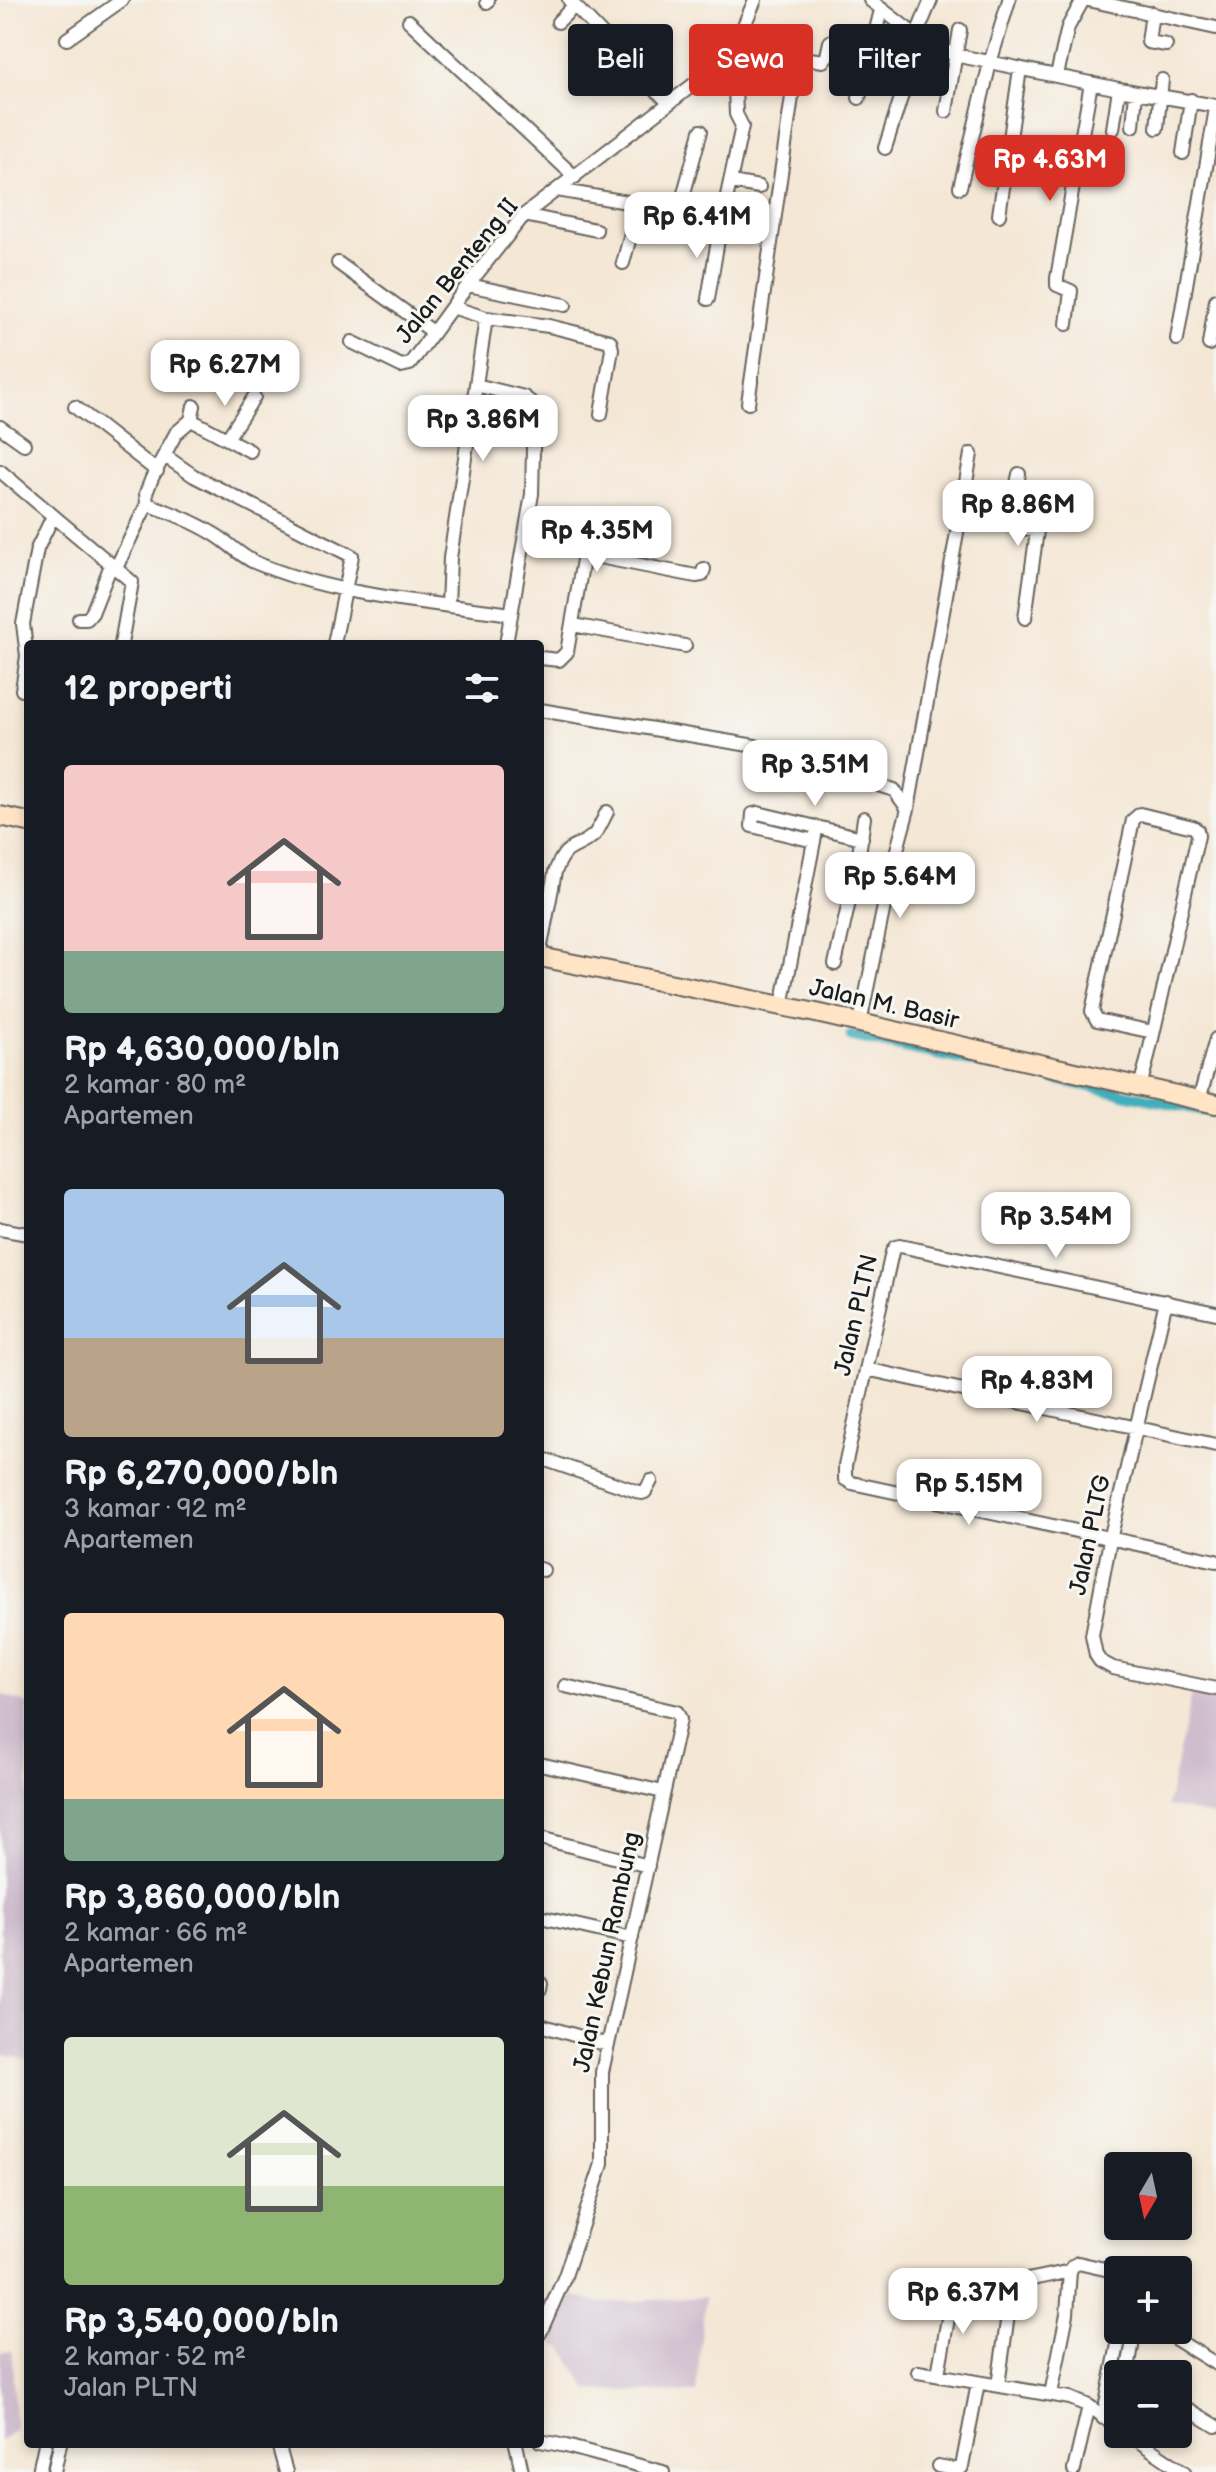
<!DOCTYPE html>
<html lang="id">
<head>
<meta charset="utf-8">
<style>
	:root { --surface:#171b24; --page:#242831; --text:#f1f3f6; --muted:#9ea1a6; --accent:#d93025 }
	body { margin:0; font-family:"Balsamiq Sans",sans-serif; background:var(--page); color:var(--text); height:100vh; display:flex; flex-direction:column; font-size:30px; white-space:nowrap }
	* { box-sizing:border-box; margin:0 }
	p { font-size:26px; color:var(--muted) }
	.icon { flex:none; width:44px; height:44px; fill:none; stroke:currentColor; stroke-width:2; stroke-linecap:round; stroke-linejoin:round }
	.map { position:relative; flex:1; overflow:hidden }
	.side { position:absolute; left:24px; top:640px; width:520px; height:1808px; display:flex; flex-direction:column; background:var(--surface); border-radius:8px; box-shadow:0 4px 12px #0003 }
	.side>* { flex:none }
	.guide { position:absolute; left:568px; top:24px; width:528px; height:72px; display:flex; gap:16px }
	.needle { width:52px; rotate:189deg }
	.controls { position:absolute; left:1104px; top:2152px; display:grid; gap:16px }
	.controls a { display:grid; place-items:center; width:88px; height:88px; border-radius:8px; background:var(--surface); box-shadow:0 4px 12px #0003; font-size:40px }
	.price { position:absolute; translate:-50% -68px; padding:0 18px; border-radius:16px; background:#fff; color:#222; font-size:26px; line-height:52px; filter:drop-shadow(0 2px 4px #0008) }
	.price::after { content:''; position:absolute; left:50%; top:48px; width:24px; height:18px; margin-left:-12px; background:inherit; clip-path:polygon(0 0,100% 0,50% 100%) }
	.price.selected { background:var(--accent); color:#fff }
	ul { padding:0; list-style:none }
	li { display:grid; align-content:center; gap:16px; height:424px; padding:0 40px }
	li span { display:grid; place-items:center; height:248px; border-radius:8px; color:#555 }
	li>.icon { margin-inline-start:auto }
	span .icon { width:144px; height:144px; fill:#fffc; stroke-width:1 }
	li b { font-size:34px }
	h2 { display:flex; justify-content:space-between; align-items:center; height:96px; padding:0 40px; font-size:34px }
	.pill { padding:0 28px; border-radius:8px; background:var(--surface); box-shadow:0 4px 12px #0003; font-size:28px; line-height:72px }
	.pill.selected { background:var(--accent); color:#fff }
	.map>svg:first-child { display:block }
</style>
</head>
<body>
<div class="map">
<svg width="1216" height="2472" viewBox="0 0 1216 2472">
	<rect width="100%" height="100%" fill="#f6f6f2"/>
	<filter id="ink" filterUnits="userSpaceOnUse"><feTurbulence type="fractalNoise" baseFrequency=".0125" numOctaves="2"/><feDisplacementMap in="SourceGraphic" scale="16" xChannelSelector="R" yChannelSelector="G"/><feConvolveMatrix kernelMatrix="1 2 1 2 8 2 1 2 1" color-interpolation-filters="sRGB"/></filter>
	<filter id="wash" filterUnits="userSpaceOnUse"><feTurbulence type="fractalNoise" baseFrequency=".006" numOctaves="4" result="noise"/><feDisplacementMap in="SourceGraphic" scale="32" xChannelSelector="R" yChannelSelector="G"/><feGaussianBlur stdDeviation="1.8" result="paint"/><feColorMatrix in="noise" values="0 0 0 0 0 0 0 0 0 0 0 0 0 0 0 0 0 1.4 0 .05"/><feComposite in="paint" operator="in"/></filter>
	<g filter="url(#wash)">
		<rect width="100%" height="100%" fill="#f4e7d5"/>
		<path fill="#cfbdce" d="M 0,1694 L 28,1704 L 28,2060 L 0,2054 Z
			M 1192,1694 L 1216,1698 L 1216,1816 L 1167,1806 Z
			M 564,2293 L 598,2303 L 705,2297 L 696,2393 L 588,2390 L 563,2348 L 553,2344 Z
			M 12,2351 L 15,2429 L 0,2441 L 0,2352 Z"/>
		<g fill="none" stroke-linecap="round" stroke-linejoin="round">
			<path stroke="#40aebc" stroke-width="11" d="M 851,1036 L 1216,1113"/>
		</g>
	</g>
	<g filter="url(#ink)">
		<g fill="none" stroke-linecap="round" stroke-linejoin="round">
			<g stroke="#68635d" stroke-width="16">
				<path id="minor" d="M 569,0 L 668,102
					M 870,0 L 923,41 L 955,55 L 1119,89 L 1216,106
					M 1088,0 L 1216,28
					M 487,2 L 488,0
					M 1152,13 L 1148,42 L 1166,45
					M 409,21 L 575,177
					M 558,22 L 574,6
					M 916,36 L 931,0
					M 67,39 L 122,0
					M 1057,75 L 1068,27 L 1083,0
					M 859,98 L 881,10
					M 946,111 L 960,30
					M 1133,126 L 1136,92
					M 1157,128 L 1162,80
					M 1113,129 L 1119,89
					M 885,148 L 906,82 L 923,41
					M 1183,153 L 1191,100
					M 1077,158 L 1113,168
					M 731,182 L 759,187
					M 960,187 L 990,63 L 1009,0
					M 557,190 L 639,204 L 623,263
					M 639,204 L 674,207 L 681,204 L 701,131
					M 524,215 L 596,230
					M 999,215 L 1020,69
					M 338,263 L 433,332
					M 468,285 L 565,305
					M 708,299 L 720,228 L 742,126 L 736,114 L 735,86 L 714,70
					M 452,307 L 486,318 L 549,326 L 610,341 L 612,349 L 601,414
					M 1067,324 L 1071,291 L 1057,285 L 1057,278 L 1091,83
					M 1177,339 L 1216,108
					M 352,342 L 401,366 L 410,364 L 468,285 L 524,215 L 724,61 L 733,51 L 755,0
					M 1209,344 L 1216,300
					M 476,385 L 524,397 L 534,405 L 532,494 L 506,644
					M 748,403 L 797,62 L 804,58 L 823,61 L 827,56 L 830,42 L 835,39 L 873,44
					M 75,407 L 157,471
					M 191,420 L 250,451
					M 0,427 L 24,444
					M 227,439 L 254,397
					M 165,456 L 194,476 L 352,556 L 334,644
					M 0,471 L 132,582 L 121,644
					M 147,504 C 170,512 193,521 214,534 C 228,542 239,555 254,562 C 334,596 425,602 511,614
					M 960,514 L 1037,531 L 1025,618
					M 1009,523 L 1019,474
					M 116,568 L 147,504 L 146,493 L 152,478 L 176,433 L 191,420 L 194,406
					M 448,605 L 450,558 L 486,318
					M 79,619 L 87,619 L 92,613 L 111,565
					M 573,625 L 685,646
					M 540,658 L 559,660 L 567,652 L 584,554 L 696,576 L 702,575 L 704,569
					M 22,690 L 27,656 L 23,624 L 37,549 L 53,516
					M 540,710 L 755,746 L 894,790 L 908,809
					M 864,818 L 858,862 L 891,872
					M 814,841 L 752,826 L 753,814 L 758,813 L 862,838
					M 540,951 L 555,872 C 567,842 572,852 593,836 C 599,830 603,819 607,812
					M 835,964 L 858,862
					M 782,1006 L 815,836
					M 860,1023 L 891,872 L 908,809 L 971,454
					M 1140,1086 L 1147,1061 L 1198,836 L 1197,830 L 1193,827 L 1140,814 L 1133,820 L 1092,1011 L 1097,1020 L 1153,1032
					M 1199,1100 L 1216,1039
					M 0,1229 L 28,1234
					M 1166,1301 L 1110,1540 L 1092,1635 L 1096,1655 L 1100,1661 L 1113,1668 L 1216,1689
					M 1216,1313 L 900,1246 L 895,1247 L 892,1252 L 845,1466 L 845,1479 L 852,1483 L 1216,1561
					M 866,1369 L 1216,1445
					M 540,1458 L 642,1493 L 645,1492 L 651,1481
					M 540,1569 L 543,1570
					M 540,1764 L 663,1792
					M 540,1838 L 648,1866
					M 540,1917 L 632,1938
					M 540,1989 L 541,1983
					M 540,2025 L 608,2045
					M 924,2290 C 974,2291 1022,2282 1070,2271 L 1073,2266 L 1078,2263 L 1118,2272
					M 1161,2330 L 1216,2364
					M 540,2333 L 565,2276 L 602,2164 L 602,2072 L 680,1719 L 677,1712 L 565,1686
					M 918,2372 L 1070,2398 L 1089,2406 L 1118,2427
					M 938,2374 L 953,2291
					M 1130,2374 L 1129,2363 L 1135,2330
					M 998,2385 L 1008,2315
					M 1051,2394 L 1067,2314 L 1070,2271
					M 1178,2403 L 1216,2426
					M 1103,2418 L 1121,2330
					M 1128,2434 L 1184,2472
					M 540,2441 L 566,2446 L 663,2472
					M 278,2444 L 286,2472
					M 516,2444 L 522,2472
					M 938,2466 L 959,2470 L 962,2467 L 978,2383
					M 1074,2470 L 1089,2406
					M 39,2472 L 45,2444
					M 54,2472 L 60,2444"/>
			</g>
			<g stroke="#68635d" stroke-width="22">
				<path id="secondary" d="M 0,816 L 28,822
					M 540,957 L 816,1013 L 1216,1104"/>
			</g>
			<use href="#minor" stroke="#fff" stroke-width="12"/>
			<use href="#secondary" stroke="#ffe4c6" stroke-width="18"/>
		</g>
	</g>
	<g text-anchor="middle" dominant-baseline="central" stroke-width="6" stroke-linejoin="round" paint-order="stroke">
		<g font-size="24" fill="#1c1c1c" stroke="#f6f6f2">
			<text transform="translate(457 271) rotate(-51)">Jalan Benteng II</text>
			<text transform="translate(884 1004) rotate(13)">Jalan M. Basir</text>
			<text transform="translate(856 1315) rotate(-77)">Jalan PLTN</text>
			<text transform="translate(1090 1535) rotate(-78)">Jalan PLTG</text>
			<text transform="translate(607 1952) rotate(-78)">Jalan Kebun Rambung</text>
		</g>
	</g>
</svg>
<div class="controls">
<a><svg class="needle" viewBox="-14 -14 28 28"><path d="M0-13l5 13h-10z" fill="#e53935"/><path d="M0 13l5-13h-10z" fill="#9ea1a6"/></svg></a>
<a>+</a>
<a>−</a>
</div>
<b class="price selected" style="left:1050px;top:203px">Rp 4.63M</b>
<b class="price" style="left:697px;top:260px">Rp 6.41M</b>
<b class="price" style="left:225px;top:408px">Rp 6.27M</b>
<b class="price" style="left:483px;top:463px">Rp 3.86M</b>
<b class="price" style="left:1018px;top:548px">Rp 8.86M</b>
<b class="price" style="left:597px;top:574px">Rp 4.35M</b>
<b class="price" style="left:815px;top:808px">Rp 3.51M</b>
<b class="price" style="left:900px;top:920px">Rp 5.64M</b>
<b class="price" style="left:1056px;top:1260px">Rp 3.54M</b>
<b class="price" style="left:1037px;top:1424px">Rp 4.83M</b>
<b class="price" style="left:969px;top:1527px">Rp 5.15M</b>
<b class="price" style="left:963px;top:2336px">Rp 6.37M</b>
<div class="guide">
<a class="pill">Beli</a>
<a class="pill selected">Sewa</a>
<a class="pill">Filter</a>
</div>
<section class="side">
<h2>12 properti<svg class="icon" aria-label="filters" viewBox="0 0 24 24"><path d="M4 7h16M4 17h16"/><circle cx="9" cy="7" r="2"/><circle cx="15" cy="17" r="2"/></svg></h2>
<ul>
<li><span style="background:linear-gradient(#f6c9c9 75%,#7fa58c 0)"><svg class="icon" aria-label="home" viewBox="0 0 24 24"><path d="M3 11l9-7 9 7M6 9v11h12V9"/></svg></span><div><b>Rp 4,630,000/bln</b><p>2 kamar · 80 m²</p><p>Apartemen</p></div></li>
<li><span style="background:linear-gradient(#a9c7e8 60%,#b9a48a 0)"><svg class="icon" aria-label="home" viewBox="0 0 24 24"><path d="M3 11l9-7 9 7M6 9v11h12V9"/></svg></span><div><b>Rp 6,270,000/bln</b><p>3 kamar · 92 m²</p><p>Apartemen</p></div></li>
<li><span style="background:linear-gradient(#ffd9b3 75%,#7fa58c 0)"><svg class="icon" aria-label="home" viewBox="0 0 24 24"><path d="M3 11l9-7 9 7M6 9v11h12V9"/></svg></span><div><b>Rp 3,860,000/bln</b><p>2 kamar · 66 m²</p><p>Apartemen</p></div></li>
<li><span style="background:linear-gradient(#dfe7d0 60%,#8fb573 0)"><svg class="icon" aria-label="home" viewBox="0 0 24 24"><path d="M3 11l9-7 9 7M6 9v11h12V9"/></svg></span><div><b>Rp 3,540,000/bln</b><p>2 kamar · 52 m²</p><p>Jalan PLTN</p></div></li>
</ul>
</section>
</div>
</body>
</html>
